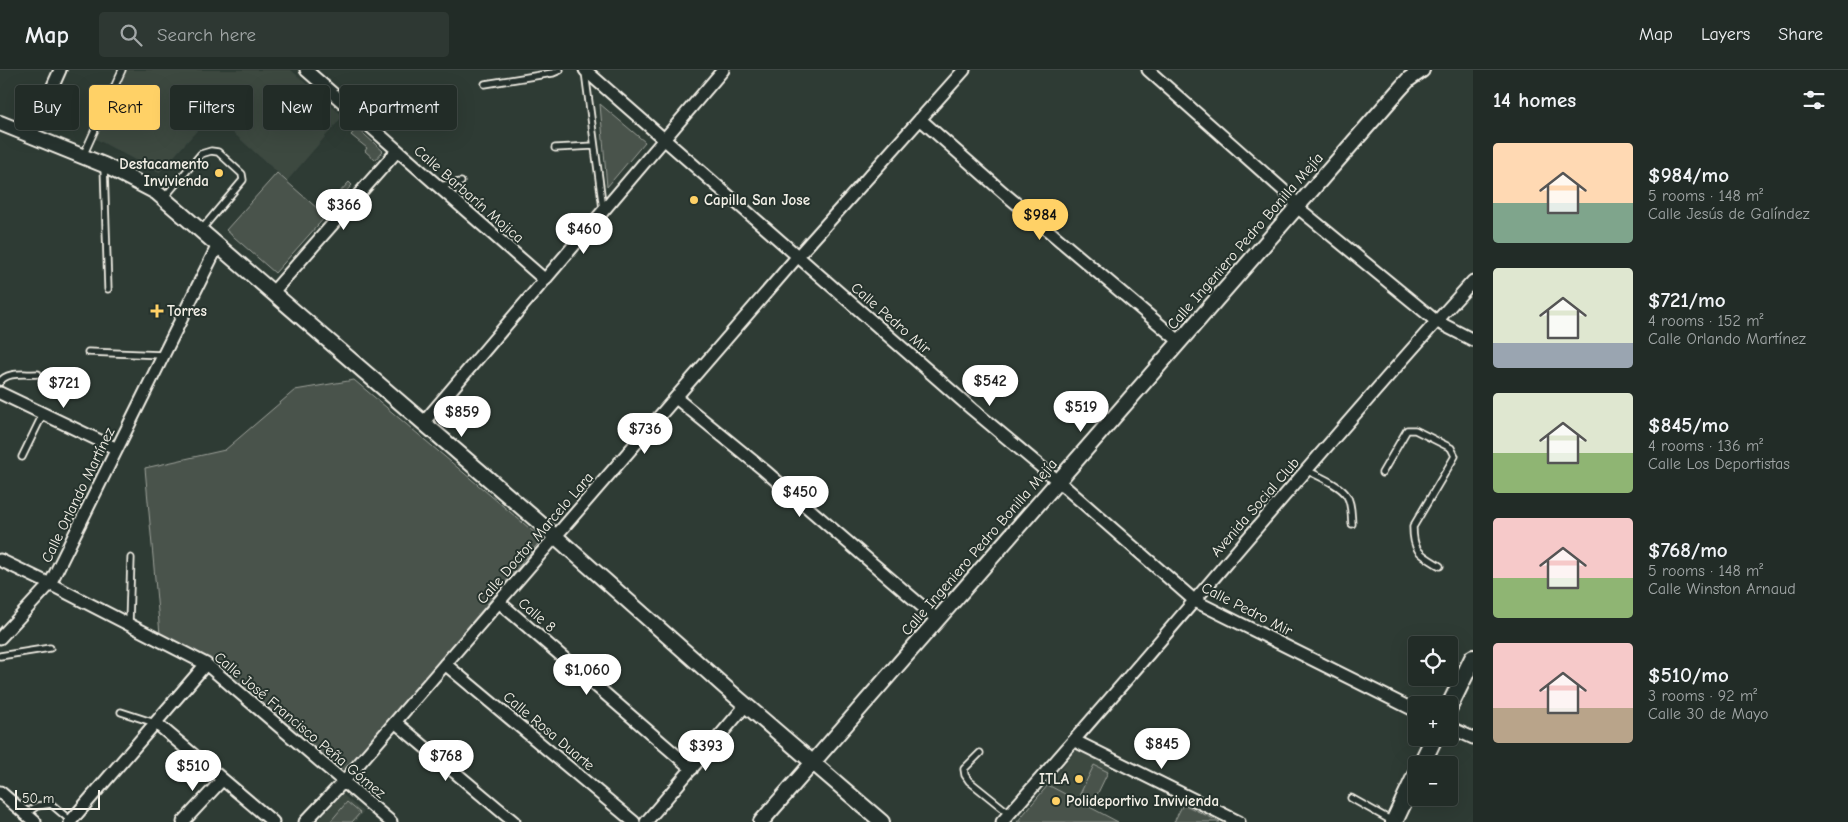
<!DOCTYPE html>
<html lang="en">
<head>
<meta charset="utf-8">
<style>
	:root { --surface:#222c27; --page:#2e3833; --text:#f1f3f6; --muted:#a2a7a7; --line:#3f4844; --accent:#ffd166 }
	body { margin:0; font-family:"Comic Neue",sans-serif; background:var(--page); color:var(--text); height:100vh; display:flex; flex-direction:column; font-size:19px; white-space:nowrap }
	* { box-sizing:border-box; margin:0 }
	p { font-size:16px; color:var(--muted) }
	.icon { flex:none; width:28px; height:28px; fill:none; stroke:currentColor; stroke-width:2; stroke-linecap:round; stroke-linejoin:round }
	.map { position:relative; flex:1; overflow:hidden }
	.panel { display:flex; flex-direction:column; background:var(--surface); width:375px }
	.panel>* { flex:none }
	.top-card { position:absolute; left:15px; top:15px; width:475px; height:45px; display:flex; gap:10px }
	.tools { position:absolute; left:1408px; top:566px; display:grid; gap:10px }
	.tools a { display:grid; place-items:center; width:50px; height:50px; border-radius:5px; background:var(--surface); box-shadow:0 5px 20px #0002,0 0 0 1px var(--line); font-size:25px }
	.scale { position:absolute; left:15px; bottom:12px; width:85px; box-sizing:border-box; padding-left:5px; border:2px solid #f4f1e8; border-top:0; font-size:14px; line-height:18px; white-space:nowrap; color:#f4f1e8; -webkit-text-stroke:4px #26332d; paint-order:stroke }
	.price { position:absolute; translate:-50% -42px; padding:0 11px; border-radius:18px; background:#fff; color:#222; font-size:16px; line-height:32px; filter:drop-shadow(0 1px 2px #0008) }
	.price::after { content:''; position:absolute; left:50%; top:30px; width:15px; height:11px; margin-left:-8px; background:inherit; clip-path:polygon(0 0,100% 0,50% 100%) }
	.price.active { background:var(--accent); color:#111 }
	ul { padding:0; list-style:none }
	li { display:flex; align-items:center; gap:15px; height:125px; padding:0 20px }
	li span { display:grid; place-items:center; flex:none; width:140px; height:100px; border-radius:5px; color:#555 }
	li>.icon { margin-inline-start:auto }
	span .icon { width:60px; height:60px; fill:#fffc; stroke-width:1 }
	li b { font-size:21px }
	h2 { display:flex; justify-content:space-between; align-items:center; height:60px; padding:0 20px; font-size:21px }
	.chip { padding:0 18px; border-radius:5px; background:var(--surface); box-shadow:0 5px 20px #0002,0 0 0 1px var(--line); font-size:18px; line-height:45px }
	.chip.active { background:var(--accent); color:#111 }
	header { display:flex; align-items:center; gap:30px; box-sizing:border-box; height:70px; padding:0 25px; background:var(--surface); border-bottom:1px solid var(--line) }
	header strong { font-size:24px }
	nav { display:flex; gap:28px; margin-inline-start:auto; font-size:18px }
	.search { width:350px; height:45px; background:var(--page); display:flex; align-items:center; gap:12px; box-sizing:border-box; padding:0 18px; border-radius:5px; color:var(--muted); font-size:19px }
	main { display:flex; flex:1; min-height:0 }
	.map>svg:first-child { display:block }
</style>
</head>
<body>
<header>
<strong>Map</strong>
<div class="search"><svg class="icon" aria-label="search" viewBox="0 0 24 24"><circle cx="10" cy="10" r="6"/><path d="M15 15l6 6"/></svg>Search here</div>
<nav><a>Map</a><a>Layers</a><a>Share</a></nav>
</header>
<main>
<div class="map">
<svg width="1473" height="752" viewBox="0 0 1473 752">
	<rect width="100%" height="100%" fill="#2e3b34"/>
	<filter id="ink" filterUnits="userSpaceOnUse"><feTurbulence type="fractalNoise" baseFrequency=".02" numOctaves="2"/><feDisplacementMap in="SourceGraphic" scale="10" xChannelSelector="R" yChannelSelector="G"/><feConvolveMatrix kernelMatrix="1 2 1 2 8 2 1 2 1" color-interpolation-filters="sRGB"/></filter>
	<g filter="url(#ink)">
		<path fill="#3c4841" d="M 126,0 L 291,0 L 343,46 L 287,111 L 212,44 L 159,103 L 94,68 Z
			M 1076,680 L 1111,696 L 1090,737 L 1048,715 Z
			M 342,724 L 363,742 L 355,752 L 317,752 Z"/>
		<path fill="#48524c" stroke="#9ea29a" d="M 600,34 L 645,72 L 607,117 Z
			M 357,58 L 383,81 L 375,90 L 365,81 L 367,78 L 351,65 Z
			M 277,103 L 326,146 L 275,203 L 226,160 Z
			M 349,112 L 352,115 L 328,141 L 324,139 Z
			M 354,310 L 542,469 L 343,705 L 160,564 L 145,398 L 225,380 L 295,320 Z
			M 1094,695 L 1108,702 L 1094,731 L 1080,724 Z
			M 1048,715 L 1118,752 L 1017,752 Z
			M 347,732 L 360,743 L 352,752 L 330,752 Z
			M 1183,734 L 1220,752 L 1174,752 Z"/>
		<g fill="none" stroke-linecap="round" stroke-linejoin="round">
			<g stroke="#f4f1e8" stroke-width="9">
				<path id="service" d="M 585,2 L 603,139
					M 485,14 L 553,3 L 560,0
					M 555,78 L 594,76
					M 83,86 L 122,0
					M 104,97 L 108,219
					M 439,116 L 461,112
					M 163,129 L 201,84 L 211,81 L 218,82 L 242,104 L 243,110 L 201,160
					M 88,282 L 163,285
					M 0,312 C 7,301 25,305 38,304
					M 22,387 L 43,344
					M 1306,400 C 1318,406 1341,415 1347,426 C 1352,434 1351,445 1352,454
					M 1382,403 L 1407,360 L 1415,360 L 1451,378 L 1455,386 L 1413,457 C 1413,482 1420,484 1440,496
					M 129,553 L 131,488
					M 0,586 L 50,578
					M 121,642 L 155,653
					M 980,683 L 964,699 L 965,705 L 969,711 L 1010,744
					M 1351,728 L 1392,751
					M 1441,728 L 1451,732
					M 25,744 L 37,736 L 51,734 L 71,751"/>
			</g>
			<g stroke="#f4f1e8" stroke-width="15">
				<path id="minor" d="M 306,0 L 545,210
					M 585,0 L 972,339 L 1058,411 L 1195,531 L 1416,641
					M 1148,0 L 1291,127 L 1297,137 L 1436,251 L 1473,270
					M 920,49 L 1005,124 L 1179,271
					M 31,65 L 60,0
					M 272,223 L 397,81
					M 0,323 L 117,379
					M 676,328 L 764,400 L 938,550
					M 423,353 L 723,0
					M 0,490 L 50,514 L 206,594 L 391,752
					M 499,532 L 692,699
					M 0,568 L 50,514 L 218,175
					M 445,594 L 634,752
					M 395,652 L 514,752
					M 156,653 L 273,752
					M 1449,657 L 1473,668
					M 1075,671 L 1239,752
					M 0,722 L 35,752
					M 70,752 L 206,594
					M 183,752 L 222,710
					M 305,752 L 344,711 L 798,186 L 964,0
					M 646,752 L 746,635
					M 1002,752 C 1161,574 1312,388 1473,211"/>
			</g>
			<g stroke="#f4f1e8" stroke-width="18">
				<path id="tertiary" d="M 0,53 L 104,95 L 156,122 L 556,467 L 726,618 L 882,752
					M 761,752 C 974,508 1186,263 1399,20 L 1409,9 L 1422,0"/>
			</g>
			<g stroke="#f4f1e8" stroke-width="20">
				<path id="secondary" d="M 1449,637 L 1473,588
					M 1421,695 L 1434,668
					M 1394,752 L 1416,705"/>
			</g>
			<use href="#service" stroke="#26332d" stroke-width="5.5"/>
			<use href="#minor" stroke="#26332d" stroke-width="11"/>
			<use href="#tertiary" stroke="#26332d" stroke-width="14"/>
			<use href="#secondary" stroke="#26332d" stroke-width="16"/>
		</g>
	</g>
	<g fill="#ffd166" stroke="#26332d" stroke-width="2">
		<circle cx="219" cy="103" r="5"/>
		<circle cx="694" cy="130" r="5"/>
		<path d="M154.5 233.5h5v5h5v5h-5v5h-5v-5h-5v-5h5z"/>
		<circle cx="1079" cy="709" r="5"/>
		<circle cx="1056" cy="731" r="5"/>
	</g>
	<g text-anchor="middle" dominant-baseline="central" stroke-width="4" stroke-linejoin="round" paint-order="stroke">
		<g font-size="15" font-weight="bold" fill="#f4f1e8" stroke="#26332d" text-anchor="start">
			<text x="209" y="94" text-anchor="end">Destacamento<tspan x="209" dy="17">Invivienda</tspan></text>
			<text x="704" y="130">Capilla San Jose</text>
			<text x="167" y="241">Torres</text>
			<text x="1069" y="709" text-anchor="end">ITLA</text>
			<text x="1066" y="731">Polideportivo Invivienda</text>
		</g>
		<g font-size="15" fill="#f4f1e8" stroke="#26332d">
			<text transform="translate(469 124) rotate(41)">Calle Barbarín Mojica</text>
			<text transform="translate(1245 171) rotate(-49)">Calle Ingeniero Pedro Bonilla Mejía</text>
			<text transform="translate(891 248) rotate(41)">Calle Pedro Mir</text>
			<text transform="translate(78 425) rotate(-64)">Calle Orlando Martínez</text>
			<text transform="translate(1255 437) rotate(-49)">Avenida Social Club</text>
			<text transform="translate(535 468) rotate(-49)">Calle Doctor Marcelo Lara</text>
			<text transform="translate(979 477) rotate(-49)">Calle Ingeniero Pedro Bonilla Mejía</text>
			<text transform="translate(1247 539) rotate(27)">Calle Pedro Mir</text>
			<text transform="translate(537 545) rotate(41)">Calle 8</text>
			<text transform="translate(300 655) rotate(40)">Calle José Francisco Peña Gómez</text>
			<text transform="translate(549 661) rotate(40)">Calle Rosa Duarte</text>
		</g>
	</g>
</svg>
<div class="tools">
<a><svg class="icon" aria-label="locate" viewBox="0 0 24 24"><circle cx="12" cy="12" r="6"/><path d="M12 2v4M12 18v4M2 12h4M18 12h4"/></svg></a>
<a>+</a>
<a>−</a>
</div>
<div class="scale">50 m</div>
<b class="price" style="left:344px;top:161px">$366</b>
<b class="price active" style="left:1040px;top:171px">$984</b>
<b class="price" style="left:584px;top:185px">$460</b>
<b class="price" style="left:990px;top:337px">$542</b>
<b class="price" style="left:64px;top:339px">$721</b>
<b class="price" style="left:1081px;top:363px">$519</b>
<b class="price" style="left:462px;top:368px">$859</b>
<b class="price" style="left:645px;top:385px">$736</b>
<b class="price" style="left:800px;top:448px">$450</b>
<b class="price" style="left:587px;top:626px">$1,060</b>
<b class="price" style="left:1162px;top:700px">$845</b>
<b class="price" style="left:706px;top:702px">$393</b>
<b class="price" style="left:446px;top:712px">$768</b>
<b class="price" style="left:193px;top:722px">$510</b>
<div class="top-card">
<a class="chip">Buy</a>
<a class="chip active">Rent</a>
<a class="chip">Filters</a>
<a class="chip">New</a>
<a class="chip">Apartment</a>
</div>
</div>
<section class="panel">
<h2>14 homes<svg class="icon" aria-label="filters" viewBox="0 0 24 24"><path d="M4 7h16M4 17h16"/><circle cx="9" cy="7" r="2"/><circle cx="15" cy="17" r="2"/></svg></h2>
<ul>
<li><span style="background:linear-gradient(#ffd9b3 60%,#7fa58c 0)"><svg class="icon" aria-label="home" viewBox="0 0 24 24"><path d="M3 11l9-7 9 7M6 9v11h12V9"/></svg></span><div><b>$984/mo</b><p>5 rooms · 148 m²</p><p>Calle Jesús de Galíndez</p></div></li>
<li><span style="background:linear-gradient(#dfe7d0 75%,#9aa5b1 0)"><svg class="icon" aria-label="home" viewBox="0 0 24 24"><path d="M3 11l9-7 9 7M6 9v11h12V9"/></svg></span><div><b>$721/mo</b><p>4 rooms · 152 m²</p><p>Calle Orlando Martínez</p></div></li>
<li><span style="background:linear-gradient(#dfe7d0 60%,#8fb573 0)"><svg class="icon" aria-label="home" viewBox="0 0 24 24"><path d="M3 11l9-7 9 7M6 9v11h12V9"/></svg></span><div><b>$845/mo</b><p>4 rooms · 136 m²</p><p>Calle Los Deportistas</p></div></li>
<li><span style="background:linear-gradient(#f6c9c9 60%,#8fb573 0)"><svg class="icon" aria-label="home" viewBox="0 0 24 24"><path d="M3 11l9-7 9 7M6 9v11h12V9"/></svg></span><div><b>$768/mo</b><p>5 rooms · 148 m²</p><p>Calle Winston Arnaud</p></div></li>
<li><span style="background:linear-gradient(#f6c9c9 65%,#b9a48a 0)"><svg class="icon" aria-label="home" viewBox="0 0 24 24"><path d="M3 11l9-7 9 7M6 9v11h12V9"/></svg></span><div><b>$510/mo</b><p>3 rooms · 92 m²</p><p>Calle 30 de Mayo</p></div></li>
</ul>
</section>
</main>
</body>
</html>
